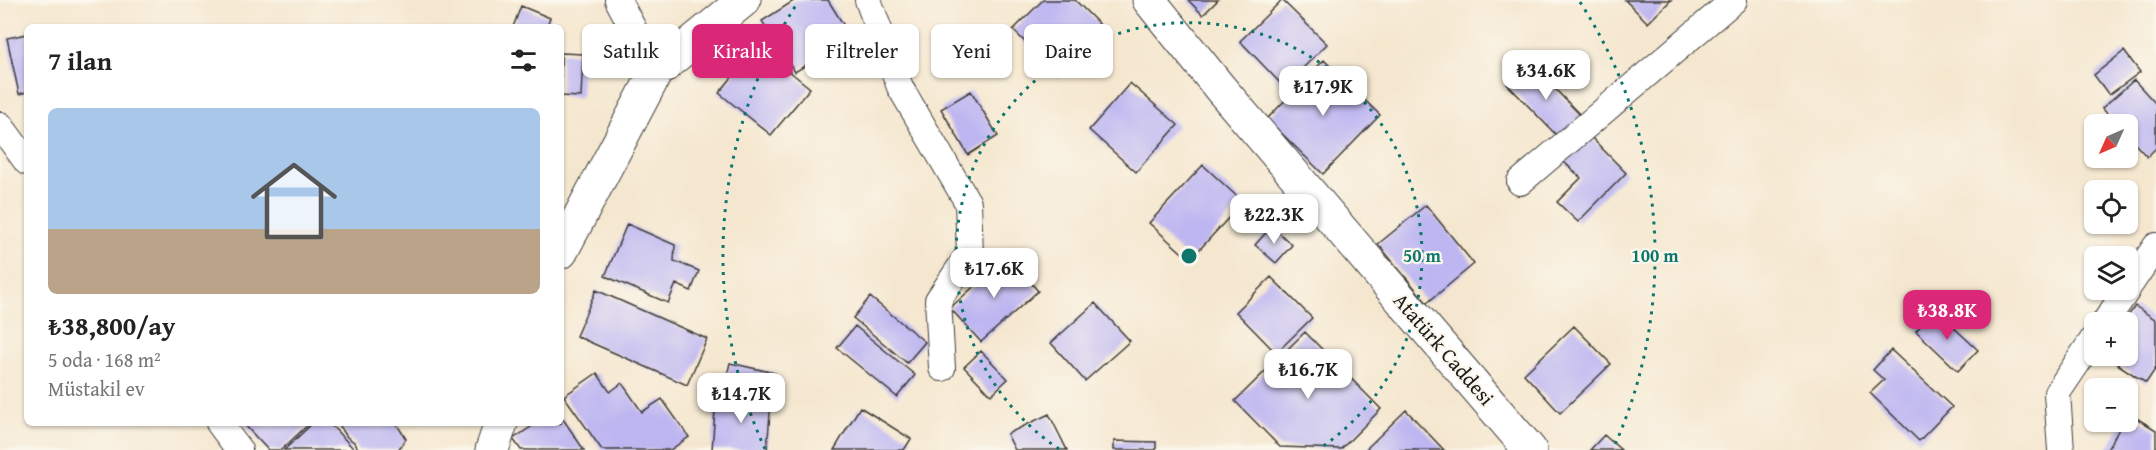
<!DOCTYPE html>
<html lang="tr">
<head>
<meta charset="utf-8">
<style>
	:root { --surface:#fff; --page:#f2f2f2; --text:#222; --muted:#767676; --accent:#db2777 }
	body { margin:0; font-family:"Gentium Book Plus",serif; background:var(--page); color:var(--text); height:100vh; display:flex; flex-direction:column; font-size:22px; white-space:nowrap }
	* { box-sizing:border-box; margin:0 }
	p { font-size:20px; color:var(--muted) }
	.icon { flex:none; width:33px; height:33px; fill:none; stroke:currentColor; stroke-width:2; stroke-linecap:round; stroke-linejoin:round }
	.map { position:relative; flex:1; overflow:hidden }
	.sheet { position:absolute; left:24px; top:24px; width:540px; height:402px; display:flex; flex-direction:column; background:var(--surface); border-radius:9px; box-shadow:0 2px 4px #0004 }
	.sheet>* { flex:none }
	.top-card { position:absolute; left:582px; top:24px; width:570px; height:54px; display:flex; gap:12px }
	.needle { width:39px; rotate:225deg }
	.tools { position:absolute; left:2084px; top:114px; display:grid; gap:12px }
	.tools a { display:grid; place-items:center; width:54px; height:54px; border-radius:9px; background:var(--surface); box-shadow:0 2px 4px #0004; font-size:30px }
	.price { position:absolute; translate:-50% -51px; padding:0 14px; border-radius:12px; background:#fff; color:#222; font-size:20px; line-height:39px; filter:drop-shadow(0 2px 3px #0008) }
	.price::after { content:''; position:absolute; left:50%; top:36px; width:18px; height:14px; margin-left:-9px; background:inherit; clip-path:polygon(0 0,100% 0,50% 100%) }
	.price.selected { background:var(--accent); color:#fff }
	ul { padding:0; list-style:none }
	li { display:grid; align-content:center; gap:12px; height:318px; padding:0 24px }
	li span { display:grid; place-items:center; height:186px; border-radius:9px; color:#555 }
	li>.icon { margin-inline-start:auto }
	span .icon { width:108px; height:108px; fill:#fffc; stroke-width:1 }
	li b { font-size:26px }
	h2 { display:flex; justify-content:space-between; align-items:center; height:72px; padding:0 24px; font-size:26px }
	.tag { padding:0 21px; border-radius:9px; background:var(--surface); box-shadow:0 2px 4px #0004; font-size:21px; line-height:54px }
	.tag.selected { background:var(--accent); color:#fff }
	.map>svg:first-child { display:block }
</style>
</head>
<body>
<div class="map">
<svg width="2156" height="450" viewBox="0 0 2156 450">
	<rect width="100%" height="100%" fill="#fbf7ec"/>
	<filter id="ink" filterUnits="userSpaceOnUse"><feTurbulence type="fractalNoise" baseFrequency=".0167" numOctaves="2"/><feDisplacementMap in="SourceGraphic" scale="12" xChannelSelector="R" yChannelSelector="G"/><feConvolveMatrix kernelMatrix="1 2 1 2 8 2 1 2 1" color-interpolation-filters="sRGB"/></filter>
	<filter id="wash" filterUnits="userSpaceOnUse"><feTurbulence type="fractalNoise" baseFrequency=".008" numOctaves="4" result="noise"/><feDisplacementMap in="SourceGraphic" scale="24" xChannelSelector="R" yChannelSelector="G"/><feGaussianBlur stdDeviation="1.35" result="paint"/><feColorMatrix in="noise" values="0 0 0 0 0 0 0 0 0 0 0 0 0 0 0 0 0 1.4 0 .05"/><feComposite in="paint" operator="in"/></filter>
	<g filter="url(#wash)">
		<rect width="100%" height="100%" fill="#f5e7cf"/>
		<g id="blocks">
			<path fill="#bdb6f1" d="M 795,0 L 828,0 L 851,37 L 795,72 L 762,21 Z
				M 1043,0 L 1075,0 L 1102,27 L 1056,73 L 1013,30 Z
				M 1188,0 L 1218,0 L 1203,15 Z
				M 1282,0 L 1327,44 L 1284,87 L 1240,41 Z
				M 1625,0 L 1671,0 L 1648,23 Z
				M 521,6 L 550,18 L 546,27 L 513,27 Z
				M 27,34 L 27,92 L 19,94 L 7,38 Z
				M 758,46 L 810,88 L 771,135 L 719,93 Z
				M 2124,51 L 2140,72 L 2109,95 L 2094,75 Z
				M 561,53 L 583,54 L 581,97 L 561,96 Z
				M 1324,60 L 1380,115 L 1323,174 L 1267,119 Z
				M 1530,63 L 1584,119 L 1561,140 L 1507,84 Z
				M 2134,80 L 2156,104 L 2156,148 L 2147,157 L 2127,135 L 2127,124 L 2117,124 L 2102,108 Z
				M 1130,83 L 1178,125 L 1136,172 L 1089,130 Z
				M 971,91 L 998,136 L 968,155 L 941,109 Z
				M 1588,134 L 1626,173 L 1578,222 L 1557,202 L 1581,178 L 1563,161 Z
				M 1203,165 L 1243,202 L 1190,260 L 1149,223 Z
				M 1426,205 L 1474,264 L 1427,303 L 1378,244 Z
				M 627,224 L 675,245 L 674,261 L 699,271 L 691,291 L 676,284 L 668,303 L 605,276 Z
				M 1272,226 L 1292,245 L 1276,263 L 1255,245 Z
				M 1008,256 L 1038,291 L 981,342 L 950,308 Z
				M 1271,277 L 1312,318 L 1276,353 L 1236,312 Z
				M 596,290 L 707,339 L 687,385 L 576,336 Z
				M 870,297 L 925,342 L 907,363 L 853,318 Z
				M 1095,303 L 1130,341 L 1085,381 L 1051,343 Z
				M 2135,306 L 2156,320 L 2156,368 L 2146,383 L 2105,356 L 2127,356 L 2127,322 L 2124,322 Z
				M 1935,310 L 1978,350 L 1958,371 L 1916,331 Z
				M 855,326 L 915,375 L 897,397 L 837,348 Z
				M 1574,326 L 1611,364 L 1560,413 L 1524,374 Z
				M 1305,332 L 1381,409 L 1341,449 L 1280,447 L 1235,401 Z
				M 1891,350 L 1952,407 L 1919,441 L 1870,393 L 1884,380 L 1873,370 Z
				M 981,351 L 1008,379 L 991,395 L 964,367 Z
				M 730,363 L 775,373 L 769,399 L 724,388 Z
				M 597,373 L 610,392 L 622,383 L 642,412 L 662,399 L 689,437 L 670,450 L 602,450 L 564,396 Z
				M 716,397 L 771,401 L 767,450 L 712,450 Z
				M 860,407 L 911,439 L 904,450 L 834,450 Z
				M 1406,410 L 1444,450 L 1365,450 Z
				M 2128,413 L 2156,430 L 2156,450 L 2107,450 L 2123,422 L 2127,422 Z
				M 1049,414 L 1067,450 L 1015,450 L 1007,434 Z
				M 561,416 L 584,450 L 521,450 L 513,439 L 537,423 L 561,423 Z
				M 243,423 L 310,423 L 281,450 L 268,450 Z
				M 313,423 L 329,423 L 353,448 L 351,450 L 284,450 Z
				M 338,423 L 396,423 L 406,439 L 398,450 L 359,450 L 354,442 L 347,437 Z
				M 1604,435 L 1621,450 L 1590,450 Z
				M 1114,441 L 1156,442 L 1156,450 L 1114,450 Z"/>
		</g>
	</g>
	<g filter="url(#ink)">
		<use href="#blocks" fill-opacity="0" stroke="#3d3a37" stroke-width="1.5"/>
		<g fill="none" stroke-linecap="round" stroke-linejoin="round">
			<g stroke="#3d3a37" stroke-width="28">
				<path id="street" d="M 618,0 L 656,72
					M 868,0 L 900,87 L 968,203 L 970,253 L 938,300 L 942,368
					M 0,125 L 27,162
					M 1520,182 L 1734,0
					M 2127,289 L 2156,246
					M 2105,322 L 2127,290
					M 219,423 L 239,450
					M 2061,450 L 2057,393 L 2094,338"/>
			</g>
			<g stroke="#3d3a37" stroke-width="35">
				<path id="secondary" d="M 1149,0 L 1220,88 L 1530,450
					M 561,252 L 656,72 L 744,0
					M 492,450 L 501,423"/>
			</g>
			<use href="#street" stroke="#fff" stroke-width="26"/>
			<use href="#secondary" stroke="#fff" stroke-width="33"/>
		</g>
	</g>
	<g fill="none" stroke="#0f766e" stroke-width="3" stroke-dasharray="3 6">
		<path d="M1059 449A233 233 0 1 1 1319 449"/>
		<path d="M765 449A466 466 0 0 1 798 2M1580 2A466 466 0 0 1 1613 449"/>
	</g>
	<g text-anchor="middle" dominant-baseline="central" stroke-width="4.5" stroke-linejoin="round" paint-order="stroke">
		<g font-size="21" fill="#1c1c1c" stroke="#fbf7ec">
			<text transform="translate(1444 349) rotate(49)">Atatürk Caddesi</text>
		</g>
	</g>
	<circle cx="1189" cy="256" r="9" fill="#0f766e" stroke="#fbf7ec" stroke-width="3"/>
	<g font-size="18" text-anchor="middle" font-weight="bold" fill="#0f766e" stroke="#fbf7ec" stroke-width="4.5" stroke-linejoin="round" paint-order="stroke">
		<text x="1422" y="262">50 m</text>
		<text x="1655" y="262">100 m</text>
	</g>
</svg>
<div class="tools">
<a><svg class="needle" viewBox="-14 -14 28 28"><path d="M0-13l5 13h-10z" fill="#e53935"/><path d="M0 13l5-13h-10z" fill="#767676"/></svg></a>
<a><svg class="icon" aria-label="locate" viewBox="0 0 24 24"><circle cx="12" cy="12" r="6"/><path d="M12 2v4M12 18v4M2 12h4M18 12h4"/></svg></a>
<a><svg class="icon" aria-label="layers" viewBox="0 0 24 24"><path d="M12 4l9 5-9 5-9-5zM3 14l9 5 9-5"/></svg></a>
<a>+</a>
<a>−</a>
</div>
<b class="price" style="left:1546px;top:101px">₺34.6K</b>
<b class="price" style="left:1323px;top:117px">₺17.9K</b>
<b class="price" style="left:1274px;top:245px">₺22.3K</b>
<b class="price" style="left:994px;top:299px">₺17.6K</b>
<b class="price selected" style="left:1947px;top:341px">₺38.8K</b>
<b class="price" style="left:1308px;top:400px">₺16.7K</b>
<b class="price" style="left:741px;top:424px">₺14.7K</b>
<div class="top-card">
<a class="tag">Satılık</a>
<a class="tag selected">Kiralık</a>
<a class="tag">Filtreler</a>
<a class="tag">Yeni</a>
<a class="tag">Daire</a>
</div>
<section class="sheet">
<h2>7 ilan<svg class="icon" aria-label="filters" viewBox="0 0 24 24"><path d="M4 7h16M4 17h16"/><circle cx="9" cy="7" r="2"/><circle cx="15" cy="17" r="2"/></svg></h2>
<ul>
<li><span style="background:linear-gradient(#a9c7e8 65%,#b9a48a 0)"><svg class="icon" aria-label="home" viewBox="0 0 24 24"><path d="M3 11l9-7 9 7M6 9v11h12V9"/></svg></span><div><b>₺38,800/ay</b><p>5 oda · 168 m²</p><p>Müstakil ev</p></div></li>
</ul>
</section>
</div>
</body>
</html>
